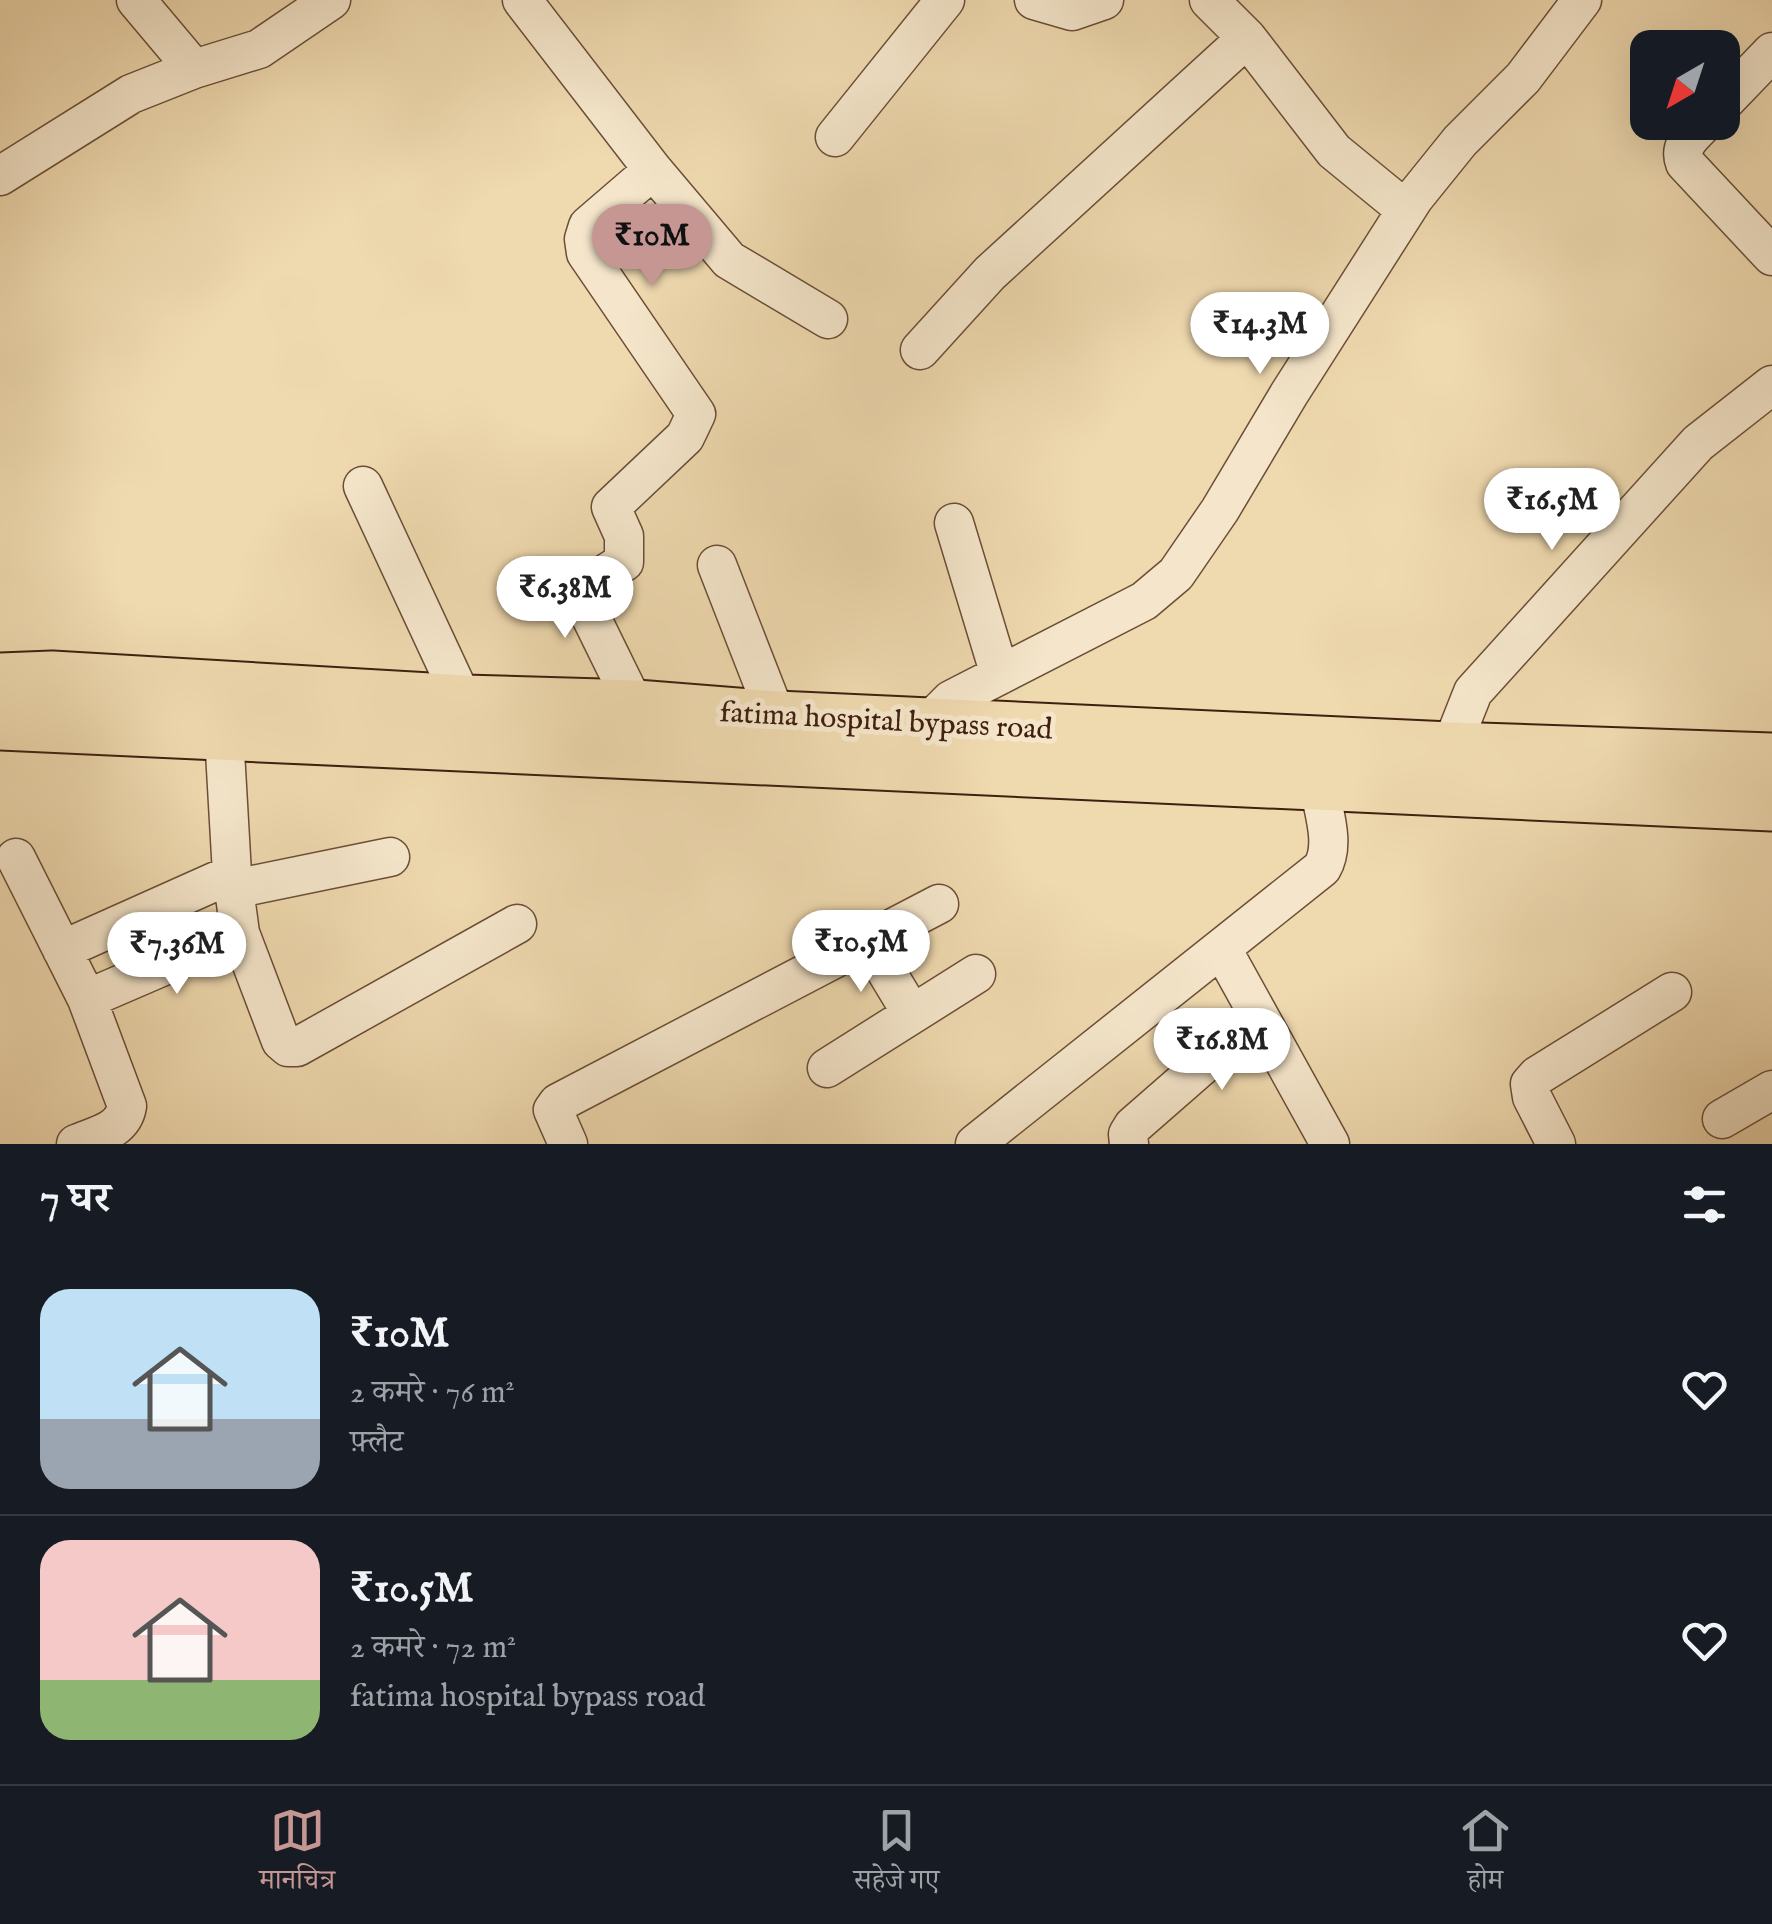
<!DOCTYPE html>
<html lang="hi">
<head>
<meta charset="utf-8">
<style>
	:root { --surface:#171b24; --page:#20242c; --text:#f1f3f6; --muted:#9ea1a6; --line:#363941; --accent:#c59692 }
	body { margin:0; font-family:"IM FELL English","Noto Serif Devanagari",serif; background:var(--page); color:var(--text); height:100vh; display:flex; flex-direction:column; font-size:38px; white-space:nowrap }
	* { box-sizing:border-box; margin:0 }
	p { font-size:32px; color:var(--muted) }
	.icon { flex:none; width:55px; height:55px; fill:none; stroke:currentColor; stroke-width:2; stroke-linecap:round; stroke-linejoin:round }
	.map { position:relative; height:1144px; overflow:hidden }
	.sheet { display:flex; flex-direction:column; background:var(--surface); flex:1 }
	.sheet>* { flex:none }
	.needle { width:65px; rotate:219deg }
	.fabs { position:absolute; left:1630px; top:30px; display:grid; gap:20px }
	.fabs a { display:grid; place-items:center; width:110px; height:110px; border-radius:20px; background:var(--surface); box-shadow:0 10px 40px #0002; font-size:50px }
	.price { position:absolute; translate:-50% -85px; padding:0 22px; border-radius:35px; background:#fff; color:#222; font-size:32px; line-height:65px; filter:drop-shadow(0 2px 5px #0008) }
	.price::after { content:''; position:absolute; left:50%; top:60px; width:30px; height:22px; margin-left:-15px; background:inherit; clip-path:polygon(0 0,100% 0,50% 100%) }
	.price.current { background:var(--accent); color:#111 }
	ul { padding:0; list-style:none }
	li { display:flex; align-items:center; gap:30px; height:250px; padding:0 40px }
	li+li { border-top:2px solid var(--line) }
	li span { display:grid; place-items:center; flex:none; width:280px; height:200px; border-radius:30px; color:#555 }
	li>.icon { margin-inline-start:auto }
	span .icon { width:120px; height:120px; fill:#fffc; stroke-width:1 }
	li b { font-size:42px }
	h2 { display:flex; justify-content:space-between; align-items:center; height:120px; padding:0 40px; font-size:42px }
	.dock { display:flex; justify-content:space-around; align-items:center; height:140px; border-top:2px solid var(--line); background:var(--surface); font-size:28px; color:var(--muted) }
	.dock a { display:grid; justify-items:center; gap:5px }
	.dock .current { color:var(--accent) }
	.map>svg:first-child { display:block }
</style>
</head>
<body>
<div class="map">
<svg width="1772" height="1144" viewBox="0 0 1772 1144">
	<rect width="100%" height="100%" fill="#efd9af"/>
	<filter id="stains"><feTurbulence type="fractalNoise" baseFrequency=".002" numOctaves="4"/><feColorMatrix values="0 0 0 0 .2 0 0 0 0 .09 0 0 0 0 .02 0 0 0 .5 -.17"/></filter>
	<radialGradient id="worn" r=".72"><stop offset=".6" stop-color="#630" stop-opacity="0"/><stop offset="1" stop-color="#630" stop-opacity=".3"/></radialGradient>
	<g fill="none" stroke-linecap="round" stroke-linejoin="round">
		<g stroke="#6b4e37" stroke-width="41">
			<path id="minor" d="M 136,0 L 194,69
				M 522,0 L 653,170 L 729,260 L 828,319
				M 1034,0 L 1072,11 L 1104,0
				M 1209,0 L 1247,38
				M 1722,104 L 1772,52
				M 1705,122 C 1693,135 1678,145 1685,163 L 1772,256
				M 835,137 L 945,0
				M 0,176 L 131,94 L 194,69 L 259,49 L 331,0
				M 920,350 L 990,273 L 1247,38 L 1334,151 L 1406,210
				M 363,486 L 464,703
				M 954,523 L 1000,675
				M 717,565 L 777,719
				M 643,723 L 590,615 L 588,585 L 624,562 L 624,536 L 611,507 L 685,437 L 696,414 L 586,253 L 584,239 L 588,226 L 653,170
				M 927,724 L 951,700 L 1144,601 L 1176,574 L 1220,510 L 1289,394 L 1414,198 L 1460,141 L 1523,78 L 1582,0
				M 224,734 L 232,874 L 240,933 L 281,1041 L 288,1047 L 297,1047 L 517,924
				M 1449,771 L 1450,750 L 1473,692 L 1698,443 L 1772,385
				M 16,858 L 87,999 L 127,1106 C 123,1131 97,1135 76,1144
				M 234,889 L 390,857
				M 868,941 L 912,1014
				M 1222,949 L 1330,1144
				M 62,950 L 232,874
				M 87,999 L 240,933
				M 827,1068 L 976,974
				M 1722,1119 L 1772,1090
				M 568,1144 L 553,1110 L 558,1103 L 939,904
				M 975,1144 L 1322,868 C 1336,844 1323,811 1319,785
				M 1129,1144 L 1128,1134 L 1133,1126 L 1259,1016
				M 1556,1144 L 1532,1097 L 1530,1084 L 1537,1076 L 1672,992"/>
		</g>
		<g stroke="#3f1f0f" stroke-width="59">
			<path id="highway" d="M 0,681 L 52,679 L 464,703 L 636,708 L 777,719 L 1450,750 L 1772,761
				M 0,722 L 1772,803"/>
		</g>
		<use href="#minor" stroke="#f5e6cb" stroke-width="38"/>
		<use href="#highway" stroke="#efd9af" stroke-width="55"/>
	</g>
	<g text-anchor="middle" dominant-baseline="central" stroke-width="10" stroke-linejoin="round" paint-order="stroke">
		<g font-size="30" fill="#3f1f0f" stroke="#f5e6cb">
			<text transform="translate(886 722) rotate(3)">fatima hospital bypass road</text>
		</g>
	</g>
	<rect width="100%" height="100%" filter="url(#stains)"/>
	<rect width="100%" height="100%" fill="url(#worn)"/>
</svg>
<div class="fabs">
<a><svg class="needle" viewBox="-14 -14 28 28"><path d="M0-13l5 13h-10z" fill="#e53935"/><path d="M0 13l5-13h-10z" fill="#9ea1a6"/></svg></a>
</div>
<b class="price current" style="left:652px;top:289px">₹10M</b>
<b class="price" style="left:1260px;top:377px">₹14.3M</b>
<b class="price" style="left:1552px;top:553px">₹16.5M</b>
<b class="price" style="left:565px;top:641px">₹6.38M</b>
<b class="price" style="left:861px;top:995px">₹10.5M</b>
<b class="price" style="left:177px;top:997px">₹7.36M</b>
<b class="price" style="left:1222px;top:1093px">₹16.8M</b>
</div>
<section class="sheet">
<h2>7 घर<svg class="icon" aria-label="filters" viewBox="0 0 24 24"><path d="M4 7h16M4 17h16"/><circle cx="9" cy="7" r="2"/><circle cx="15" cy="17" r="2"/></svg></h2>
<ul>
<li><span style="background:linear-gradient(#bfe0f5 65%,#9aa5b1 0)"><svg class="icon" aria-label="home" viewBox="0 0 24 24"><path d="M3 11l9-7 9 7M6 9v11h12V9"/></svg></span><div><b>₹10M</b><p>2 कमरे · 76 m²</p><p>फ़्लैट</p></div><svg class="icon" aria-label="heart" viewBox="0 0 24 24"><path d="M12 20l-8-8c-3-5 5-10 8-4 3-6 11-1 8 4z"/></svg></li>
<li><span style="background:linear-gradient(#f6c9c9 70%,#8fb573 0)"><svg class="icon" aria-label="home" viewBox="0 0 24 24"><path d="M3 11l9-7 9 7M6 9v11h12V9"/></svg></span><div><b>₹10.5M</b><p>2 कमरे · 72 m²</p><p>fatima hospital bypass road</p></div><svg class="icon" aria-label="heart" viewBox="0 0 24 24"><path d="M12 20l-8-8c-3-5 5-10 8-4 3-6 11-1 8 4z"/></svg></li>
</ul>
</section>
<nav class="dock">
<a class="current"><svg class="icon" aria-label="map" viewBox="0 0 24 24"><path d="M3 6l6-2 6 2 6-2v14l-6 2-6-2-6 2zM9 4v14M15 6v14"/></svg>मानचित्र</a>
<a><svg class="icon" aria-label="saved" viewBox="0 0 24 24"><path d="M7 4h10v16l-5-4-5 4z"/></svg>सहेजे गए</a>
<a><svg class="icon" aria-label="home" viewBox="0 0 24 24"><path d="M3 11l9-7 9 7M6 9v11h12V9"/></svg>होम</a>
</nav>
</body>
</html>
